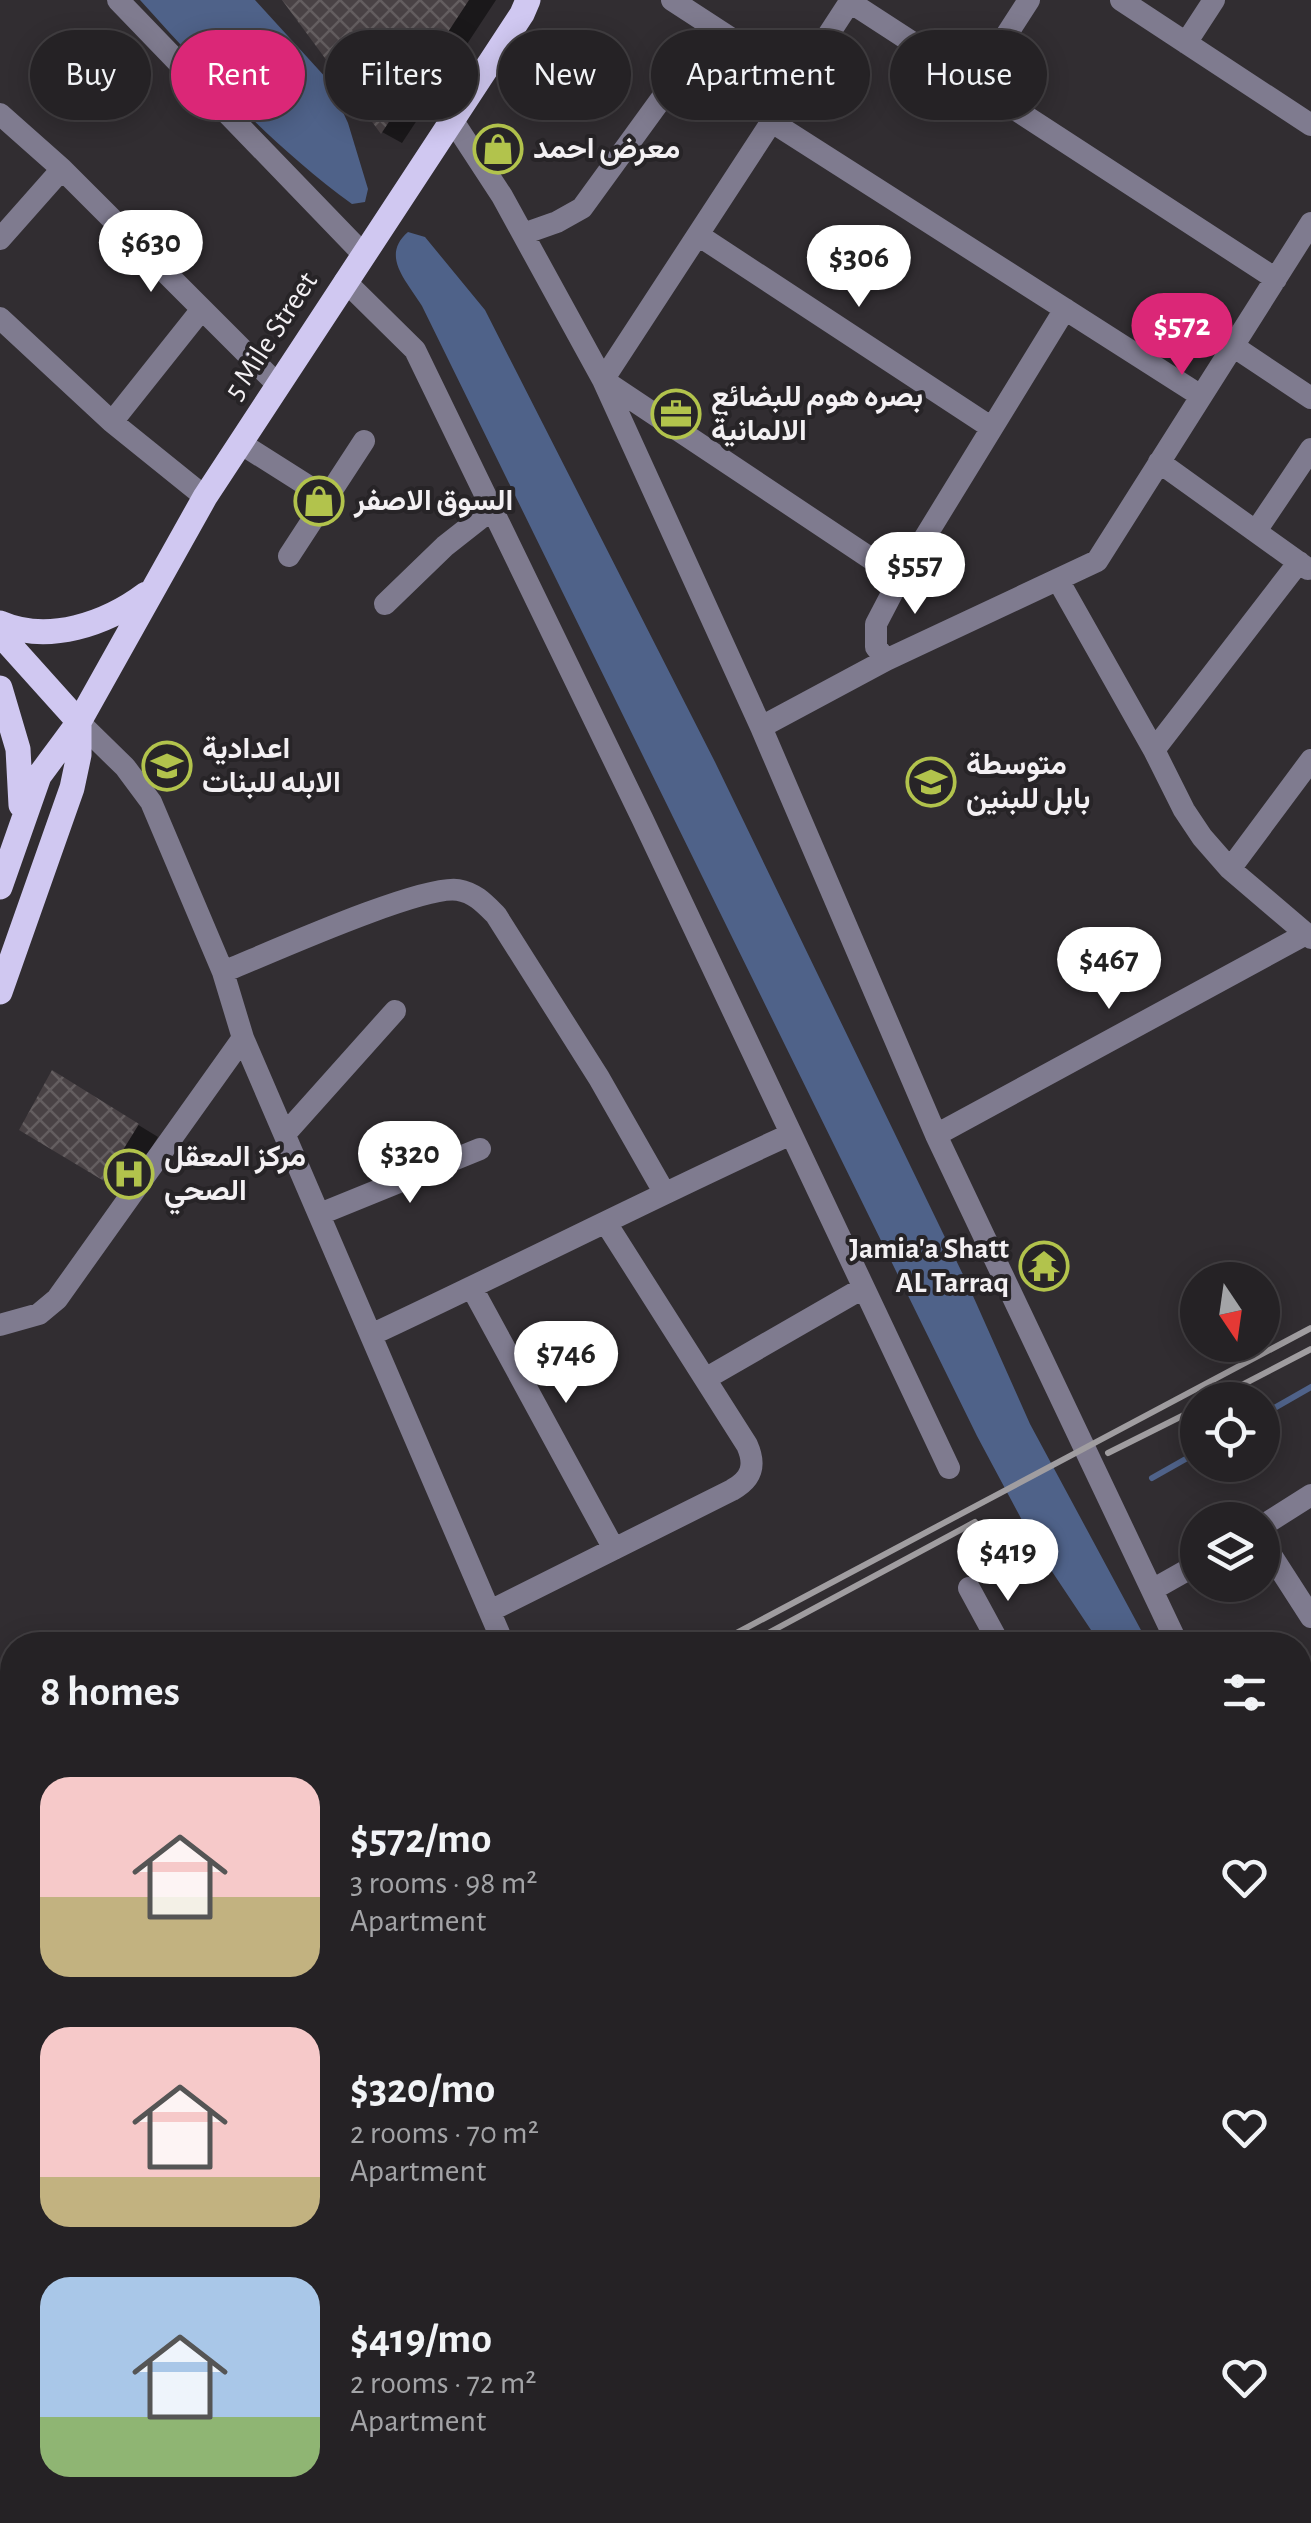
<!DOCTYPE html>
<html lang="en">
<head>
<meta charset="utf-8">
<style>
	:root { --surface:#252225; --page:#2d2a2d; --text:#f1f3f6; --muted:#a3a4a7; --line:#423f42; --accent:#db2777 }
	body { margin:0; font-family:"Alegreya Sans",Vazirmatn,sans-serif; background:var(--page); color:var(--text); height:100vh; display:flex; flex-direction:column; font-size:38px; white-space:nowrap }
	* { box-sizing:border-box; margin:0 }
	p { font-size:32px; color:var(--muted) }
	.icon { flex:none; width:55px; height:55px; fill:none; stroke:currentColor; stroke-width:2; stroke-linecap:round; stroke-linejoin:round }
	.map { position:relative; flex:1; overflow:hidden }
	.drawer { position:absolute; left:0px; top:1632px; width:1312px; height:892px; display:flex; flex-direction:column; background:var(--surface); border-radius:40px 40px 0 0; box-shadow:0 5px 25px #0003,0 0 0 2px var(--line) }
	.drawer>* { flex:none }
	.hud { position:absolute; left:30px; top:30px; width:1252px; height:90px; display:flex; gap:20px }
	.needle { width:65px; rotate:167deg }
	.buttons { position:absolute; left:1180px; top:1262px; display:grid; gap:20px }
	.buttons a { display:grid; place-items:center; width:100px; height:100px; border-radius:50%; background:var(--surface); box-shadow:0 5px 25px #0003,0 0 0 2px var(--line); font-size:50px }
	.price { position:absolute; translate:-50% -85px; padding:0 22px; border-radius:35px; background:#fff; color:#222; font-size:32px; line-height:65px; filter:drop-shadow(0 2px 5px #0008) }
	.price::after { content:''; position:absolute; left:50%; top:60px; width:30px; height:22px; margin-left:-15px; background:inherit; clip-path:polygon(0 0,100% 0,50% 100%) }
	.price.current { background:var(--accent); color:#fff }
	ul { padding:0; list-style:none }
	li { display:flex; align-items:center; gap:30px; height:250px; padding:0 40px }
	li span { display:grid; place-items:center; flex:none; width:280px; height:200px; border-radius:30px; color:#555 }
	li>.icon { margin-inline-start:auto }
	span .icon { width:120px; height:120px; fill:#fffc; stroke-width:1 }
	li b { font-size:42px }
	h2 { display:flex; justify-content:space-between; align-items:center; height:120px; padding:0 40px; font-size:42px }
	.chip { padding:0 35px; border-radius:45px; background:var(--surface); box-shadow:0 5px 25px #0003,0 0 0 2px var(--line); font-size:35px; line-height:90px }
	.chip.current { background:var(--accent); color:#fff }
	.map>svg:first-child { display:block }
</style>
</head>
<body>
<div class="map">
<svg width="1311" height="2523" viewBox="0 0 1311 2523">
	<defs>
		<pattern id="building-cross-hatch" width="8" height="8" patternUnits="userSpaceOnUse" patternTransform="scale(2.5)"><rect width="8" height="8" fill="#494245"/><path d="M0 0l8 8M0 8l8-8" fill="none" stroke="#645e60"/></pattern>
	</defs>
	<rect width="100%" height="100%" fill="#312d31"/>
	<path fill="#714440" d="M 693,2512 L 860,2513 L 865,2523 L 679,2523 Z"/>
	<path fill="#4f6289" d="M 140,0 L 255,0 L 328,80 L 348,123 L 368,189 L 365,202 L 352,204 C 270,144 208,75 140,0 Z
		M 408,232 L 425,237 L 485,310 L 715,762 L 969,1287 L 1030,1424 L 1149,1645 L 1101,1645 L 1039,1552 L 977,1436 L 422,306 C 407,281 380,256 408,232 Z
		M 1300,1956 L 1311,1978 L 1311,2139 L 1300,2113 Z"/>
	<path fill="#0007" d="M 286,0 L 496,0 L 402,143 L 382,132 Z
		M 73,1085 L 158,1137 L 126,1190 L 23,1129 Z"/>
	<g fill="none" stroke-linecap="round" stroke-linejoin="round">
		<path stroke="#4f6289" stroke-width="6" d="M 1262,1415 L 1311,1387
			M 1152,1478 L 1198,1452
			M 1300,2476 L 1311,2459
			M 1212,2523 L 1231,2512"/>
		<path stroke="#4f6289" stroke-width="20" d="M 506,2523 L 526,2512"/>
	</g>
	<path fill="url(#building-cross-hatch)" d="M 282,0 L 469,0 L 381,134 Z
		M 52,1070 L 139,1124 L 104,1181 L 19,1130 Z"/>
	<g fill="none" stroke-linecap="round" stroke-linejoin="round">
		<path stroke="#7f7b8f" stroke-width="22" d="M 118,0 L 363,254
			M 672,0 L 798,82
			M 851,0 L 603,380 L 900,578
			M 1121,0 L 1311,125
			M 850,2 L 1276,279
			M 1186,43 L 1214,0
			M 976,82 L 1029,0
			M 0,114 L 62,169 L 277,384
			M 453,121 L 502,196 L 603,380 L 761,727 L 936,1135 L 1178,1645
			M 772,122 L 1201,396
			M 523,234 L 557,222 L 582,208 L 675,80
			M 698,235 L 992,428
			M 0,239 L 62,169
			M 345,281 L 415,350 L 642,818 L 949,1468
			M 0,318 L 112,422 L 205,497
			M 1233,346 L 1311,398
			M 112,422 L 202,309
			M 240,443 L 327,498
			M 1159,462 L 1308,569
			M 1256,531 L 1311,449
			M 289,556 L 364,441
			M 1058,580 L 1154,750 L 1184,810 L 1202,837 L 1230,869 L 1311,938
			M 385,604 L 445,546 L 492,509
			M 886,660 L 876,647 L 876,624 L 900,578 L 1065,309
			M 79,722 L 125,767 L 151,802 L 223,972 L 243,1038 L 504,1645
			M 761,727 L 886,660 L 1097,561 L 1311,223
			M 1154,750 L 1299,562
			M 1230,869 L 1311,760
			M 223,972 C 265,955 422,884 458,890 C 475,893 484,903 496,915 L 599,1078 L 664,1192
			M 285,1134 L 395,1011
			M 936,1135 L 1306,934
			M 320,1214 L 480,1149
			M 472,1288 L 614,1549
			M 0,1325 L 39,1314 L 57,1299 L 243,1038
			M 373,1334 C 512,1269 649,1199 789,1135
			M 705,1379 L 863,1288
			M 1262,1526 L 1311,1495
			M 1262,1541 L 1311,1617
			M 969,1588 L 1000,1645
			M 1152,1590 L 1198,1564
			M 490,1611 L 732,1490 C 752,1479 756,1465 747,1445 L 606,1223
			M 1300,1723 L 1311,1717
			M 1300,1896 L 1311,1918
			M 0,2061 L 12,2055
			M 0,2116 L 12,2139
			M 0,2168 L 12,2161
			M 0,2230 L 12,2224
			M 0,2253 L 12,2277
			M 1300,2350 L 1311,2346
			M 0,2353 L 12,2346
			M 0,2418 L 12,2412
			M 0,2496 L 12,2490
			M 920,2512 L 945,2517 L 960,2512
			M 113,2523 L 133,2512
			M 360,2523 L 380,2512
			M 626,2523 L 642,2512"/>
		<path stroke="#d0c8f1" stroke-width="25" d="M 0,623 C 48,644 106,624 146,594
			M 0,634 L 79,722
			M 0,688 L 18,749 L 21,805
			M 0,887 L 39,776 L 79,722 L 205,497 L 522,14 L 528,0
			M 0,992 L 72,788 L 79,755 L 79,722"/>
		<path stroke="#a09da0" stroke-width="6" d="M 1213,1400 L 1311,1349
			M 1108,1453 L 1198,1408
			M 714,1645 L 1311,1328
			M 746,1645 L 975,1522
			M 0,2022 L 12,2015
			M 0,2039 L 12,2033
			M 621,2523 L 622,2512"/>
	</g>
	<defs>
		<g id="shop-ring" transform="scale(2.5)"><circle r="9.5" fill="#272427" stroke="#b2c34c" stroke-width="1.5"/><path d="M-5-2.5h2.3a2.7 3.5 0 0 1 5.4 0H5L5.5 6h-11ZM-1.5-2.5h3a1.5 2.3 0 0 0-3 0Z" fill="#b2c34c"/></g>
		<g id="office-ring" transform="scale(2.5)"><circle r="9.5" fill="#272427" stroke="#b2c34c" stroke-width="1.5"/><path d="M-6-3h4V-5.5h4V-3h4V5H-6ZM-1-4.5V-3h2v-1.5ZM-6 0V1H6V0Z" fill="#b2c34c"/></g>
		<g id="school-ring" transform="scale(2.5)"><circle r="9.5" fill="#272427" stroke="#b2c34c" stroke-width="1.5"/><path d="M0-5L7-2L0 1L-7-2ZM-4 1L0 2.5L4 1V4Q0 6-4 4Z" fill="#b2c34c"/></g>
		<g id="hospital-ring" transform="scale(2.5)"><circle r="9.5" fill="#272427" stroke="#b2c34c" stroke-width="1.5"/><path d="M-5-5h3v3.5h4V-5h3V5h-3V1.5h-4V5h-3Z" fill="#b2c34c"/></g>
		<g id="temple-ring" transform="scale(2.5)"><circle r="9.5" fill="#272427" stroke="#b2c34c" stroke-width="1.5"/><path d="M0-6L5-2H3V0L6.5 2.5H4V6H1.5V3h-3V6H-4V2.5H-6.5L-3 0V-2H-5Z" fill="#b2c34c"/></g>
	</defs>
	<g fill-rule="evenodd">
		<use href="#shop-ring" x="498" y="149"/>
		<use href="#office-ring" x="676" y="414"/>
		<use href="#shop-ring" x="319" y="501"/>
		<use href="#school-ring" x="167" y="766"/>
		<use href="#school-ring" x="931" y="782"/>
		<use href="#hospital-ring" x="129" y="1174"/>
		<use href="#temple-ring" x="1044" y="1266"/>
	</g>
	<g text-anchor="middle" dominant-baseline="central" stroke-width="8" stroke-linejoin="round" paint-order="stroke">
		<g font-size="30" font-weight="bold" fill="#f3f0f3" stroke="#272427" text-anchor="start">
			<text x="533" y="149">معرض احمد</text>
			<text x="711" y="397">بصره هوم للبضائع<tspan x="711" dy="34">الالمانية</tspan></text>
			<text x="354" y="501">السوق الاصفر</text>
			<text x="202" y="749">اعدادية<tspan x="202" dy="34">الابله للبنات</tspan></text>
			<text x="966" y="765">متوسطة<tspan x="966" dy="34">بابل للبنين</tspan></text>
			<text x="164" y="1157">مركز المعقل<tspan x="164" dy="34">الصحي</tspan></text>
			<text x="1009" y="1249" text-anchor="end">Jamia'a Shatt<tspan x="1009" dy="34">AL Tarraq</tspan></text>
		</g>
		<g font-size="30" fill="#f3f0f3" stroke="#272427">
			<text transform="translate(271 336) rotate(-57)">5 Mile Street</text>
		</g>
	</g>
</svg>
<div class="buttons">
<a><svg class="needle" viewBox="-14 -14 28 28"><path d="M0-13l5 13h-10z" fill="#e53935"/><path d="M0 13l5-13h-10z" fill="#a3a4a7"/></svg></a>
<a><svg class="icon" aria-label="locate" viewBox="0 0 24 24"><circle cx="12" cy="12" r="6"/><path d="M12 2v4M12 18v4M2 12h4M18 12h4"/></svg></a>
<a><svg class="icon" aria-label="layers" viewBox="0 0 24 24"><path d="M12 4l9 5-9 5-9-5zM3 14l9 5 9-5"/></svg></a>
</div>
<b class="price" style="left:151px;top:295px">$630</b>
<b class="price" style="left:859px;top:310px">$306</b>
<b class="price current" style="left:1182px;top:378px">$572</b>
<b class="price" style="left:915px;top:617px">$557</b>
<b class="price" style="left:1109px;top:1012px">$467</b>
<b class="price" style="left:410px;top:1206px">$320</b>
<b class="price" style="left:566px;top:1406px">$746</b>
<b class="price" style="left:1008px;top:1604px">$419</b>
<div class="hud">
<a class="chip">Buy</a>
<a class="chip current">Rent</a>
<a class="chip">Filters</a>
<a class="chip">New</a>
<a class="chip">Apartment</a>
<a class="chip">House</a>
</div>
<section class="drawer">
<h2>8 homes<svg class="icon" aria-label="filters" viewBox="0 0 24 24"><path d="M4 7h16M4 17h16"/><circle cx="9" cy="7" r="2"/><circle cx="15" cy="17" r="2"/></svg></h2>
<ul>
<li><span style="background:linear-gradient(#f6c9c9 60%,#c2b280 0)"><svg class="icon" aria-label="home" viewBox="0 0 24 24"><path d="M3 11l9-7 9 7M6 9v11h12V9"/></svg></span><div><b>$572/mo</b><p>3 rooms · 98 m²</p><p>Apartment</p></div><svg class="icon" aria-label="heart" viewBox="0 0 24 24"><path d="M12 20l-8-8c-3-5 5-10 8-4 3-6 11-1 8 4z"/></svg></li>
<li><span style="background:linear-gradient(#f6c9c9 75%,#c2b280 0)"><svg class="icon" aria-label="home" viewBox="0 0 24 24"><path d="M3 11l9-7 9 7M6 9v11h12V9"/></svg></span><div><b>$320/mo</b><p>2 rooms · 70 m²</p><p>Apartment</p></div><svg class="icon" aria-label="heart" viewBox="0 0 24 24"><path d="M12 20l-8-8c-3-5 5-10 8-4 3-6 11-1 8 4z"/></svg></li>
<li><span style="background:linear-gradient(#a9c7e8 70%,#8fb573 0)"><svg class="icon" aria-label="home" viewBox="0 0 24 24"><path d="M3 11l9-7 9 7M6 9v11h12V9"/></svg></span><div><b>$419/mo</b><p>2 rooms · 72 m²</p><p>Apartment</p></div><svg class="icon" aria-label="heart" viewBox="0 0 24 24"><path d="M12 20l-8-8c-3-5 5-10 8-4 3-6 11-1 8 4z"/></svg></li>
</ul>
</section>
</div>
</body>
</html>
